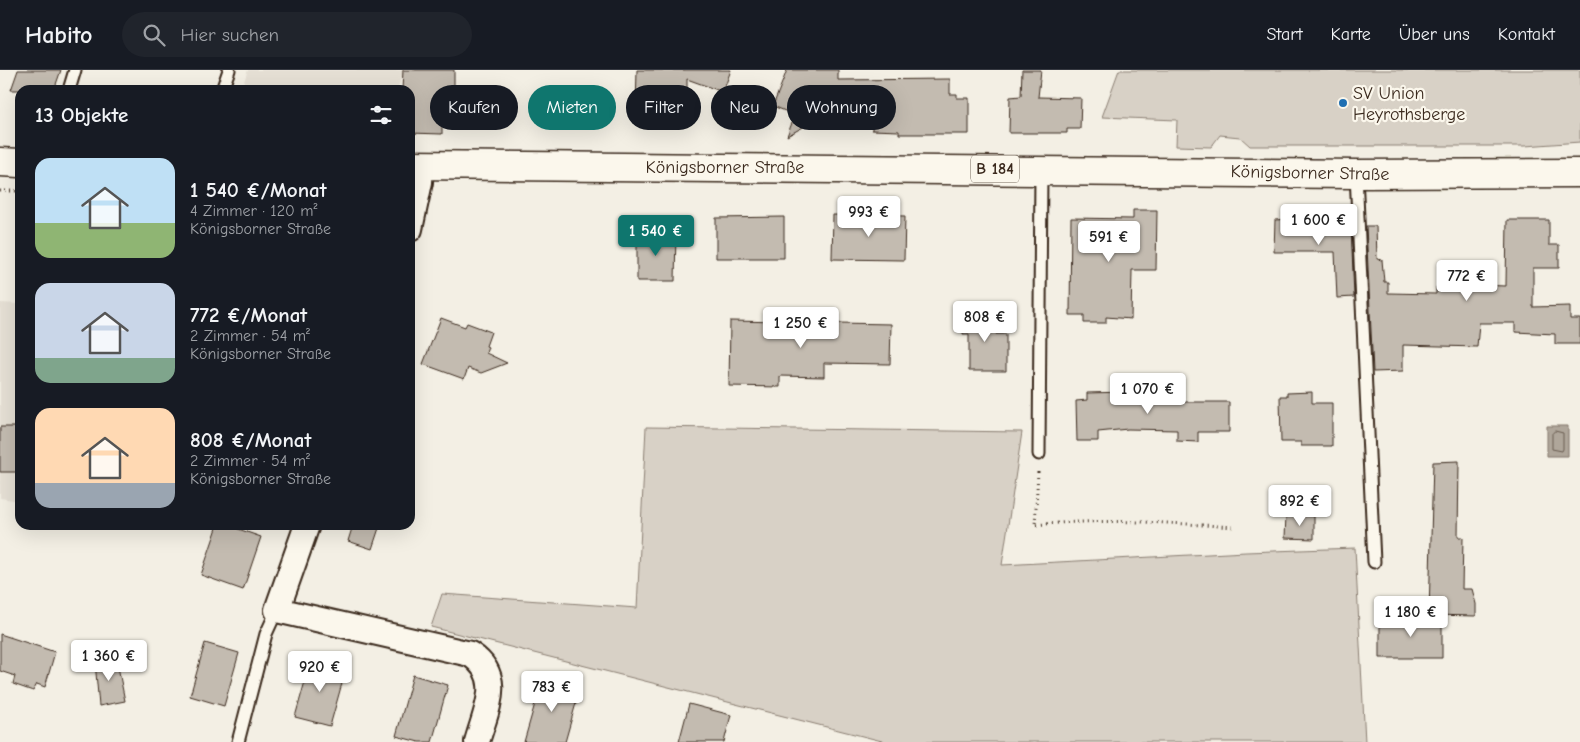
<!DOCTYPE html>
<html lang="de">
<head>
<meta charset="utf-8">
<style>
	:root { --surface:#171b24; --page:#20242c; --text:#f1f3f6; --muted:#9ea1a6; --line:#363941; --accent:#0f766e }
	body { margin:0; font-family:"Comic Neue",sans-serif; background:var(--page); color:var(--text); height:100vh; display:flex; flex-direction:column; font-size:19px; white-space:nowrap }
	* { box-sizing:border-box; margin:0 }
	p { font-size:16px; color:var(--muted) }
	.icon { flex:none; width:28px; height:28px; fill:none; stroke:currentColor; stroke-width:2; stroke-linecap:round; stroke-linejoin:round }
	.map { position:relative; flex:1; overflow:hidden }
	.sheet { position:absolute; left:15px; top:15px; width:400px; height:445px; display:flex; flex-direction:column; background:var(--surface); border-radius:15px; box-shadow:0 5px 20px #0002 }
	.sheet>* { flex:none }
	.banner { position:absolute; left:430px; top:15px; width:475px; height:45px; display:flex; gap:10px }
	.price { position:absolute; translate:-50% -42px; padding:0 11px; border-radius:5px; background:#fff; color:#222; font-size:16px; line-height:32px; filter:drop-shadow(0 1px 2px #0008) }
	.price::after { content:''; position:absolute; left:50%; top:30px; width:15px; height:11px; margin-left:-8px; background:inherit; clip-path:polygon(0 0,100% 0,50% 100%) }
	.price.active { background:var(--accent); color:#fff }
	ul { padding:0; list-style:none }
	li { display:flex; align-items:center; gap:15px; height:125px; padding:0 20px }
	li span { display:grid; place-items:center; flex:none; width:140px; height:100px; border-radius:15px; color:#555 }
	li>.icon { margin-inline-start:auto }
	span .icon { width:60px; height:60px; fill:#fffc; stroke-width:1 }
	li b { font-size:21px }
	h2 { display:flex; justify-content:space-between; align-items:center; height:60px; padding:0 20px; font-size:21px }
	.chip { padding:0 18px; border-radius:22px; background:var(--surface); box-shadow:0 5px 20px #0002; font-size:18px; line-height:45px }
	.chip.active { background:var(--accent); color:#fff }
	header { display:flex; align-items:center; gap:30px; box-sizing:border-box; height:70px; padding:0 25px; background:var(--surface); border-bottom:1px solid var(--line) }
	header strong { font-size:24px }
	nav { display:flex; gap:28px; margin-inline-start:auto; font-size:18px }
	.search { width:350px; height:45px; background:var(--page); display:flex; align-items:center; gap:12px; box-sizing:border-box; padding:0 18px; border-radius:28px; color:var(--muted); font-size:19px }
	.map>svg:first-child { display:block }
</style>
</head>
<body>
<header>
<strong>Habito</strong>
<div class="search"><svg class="icon" aria-label="search" viewBox="0 0 24 24"><circle cx="10" cy="10" r="6"/><path d="M15 15l6 6"/></svg>Hier suchen</div>
<nav><a>Start</a><a>Karte</a><a>Über uns</a><a>Kontakt</a></nav>
</header>
<div class="map">
<svg width="1580" height="672" viewBox="0 0 1580 672">
	<rect width="100%" height="100%" fill="#f3efe4"/>
	<filter id="ink" filterUnits="userSpaceOnUse"><feTurbulence type="fractalNoise" baseFrequency=".02" numOctaves="2"/><feDisplacementMap in="SourceGraphic" scale="10" xChannelSelector="R" yChannelSelector="G"/><feConvolveMatrix kernelMatrix="1 2 1 2 8 2 1 2 1" color-interpolation-filters="sRGB"/></filter>
	<g filter="url(#ink)">
		<path fill="#e5dfd4" d="M 248,0 L 404,0 L 397,20 L 241,20 Z
			M 0,233 L 20,234 L 20,431 L 0,428 Z"/>
		<path fill="#d8d1c6" stroke="#8a7e72" d="M 1119,0 L 1580,0 L 1580,72 L 1525,76 L 1250,76 L 1240,67 L 1220,65 L 1211,77 L 1176,76 L 1177,50 L 1102,47 Z
			M 646,357 L 1022,362 L 1002,495 L 1246,482 L 1355,478 L 1365,672 L 886,672 L 431,557 L 442,524 L 637,538 Z"/>
		<path fill="#afa69a" stroke="#817468" d="M 1547,356 L 1568,356 L 1568,386 L 1547,386 Z"/>
		<g fill="none" stroke-linecap="round" stroke-linejoin="round">
			<path stroke="#695c50" stroke-width="1" d="M 1555,361 L 1563,363 L 1563,379 L 1562,381 L 1552,379 L 1552,364 Z"/>
		</g>
		<path fill="#c3bbb0" stroke="#3b2a1e" d="M 18,0 L 61,0 L 54,20 L 11,20 Z
			M 403,0 L 454,0 L 454,33 L 452,33 L 452,40 L 447,40 L 446,45 L 442,45 L 442,64 L 410,63 L 410,20 L 402,20 Z
			M 637,0 L 731,0 L 723,22 L 687,9 L 687,29 L 682,29 L 681,48 L 657,47 L 655,50 L 641,50 L 636,40 Z
			M 787,0 L 838,0 L 838,10 L 950,9 L 950,24 L 957,24 L 957,28 L 969,28 L 969,64 L 899,64 L 899,61 L 872,60 L 872,51 L 814,51 L 787,66 L 795,45 L 773,36 Z
			M 1022,0 L 1041,0 L 1038,27 L 1081,28 L 1080,59 L 1067,59 L 1067,63 L 1009,63 L 1010,27 L 1021,26 Z
			M 1133,140 L 1157,140 L 1156,200 L 1132,200 L 1131,249 L 1106,247 L 1106,253 L 1084,253 L 1084,245 L 1070,245 L 1071,148 L 1133,149 Z
			M 833,145 L 905,146 L 904,190 L 832,189 Z
			M 784,147 L 784,188 L 716,188 L 716,148 Z
			M 1290,149 L 1324,149 L 1324,157 L 1351,156 L 1354,227 L 1337,228 L 1335,182 L 1274,182 L 1275,150 Z
			M 1507,150 L 1549,150 L 1549,175 L 1559,175 L 1559,198 L 1533,198 L 1533,237 L 1570,236 L 1570,249 L 1580,249 L 1580,274 L 1555,274 L 1555,264 L 1515,262 L 1515,253 L 1479,253 L 1477,277 L 1403,275 L 1403,301 L 1373,302 L 1366,156 L 1376,156 L 1377,189 L 1382,190 L 1384,212 L 1388,212 L 1388,223 L 1436,224 L 1436,217 L 1440,217 L 1441,214 L 1506,216 Z
			M 637,163 L 676,163 L 675,211 L 637,211 Z
			M 964,242 L 997,243 L 996,264 L 1006,264 L 1006,301 L 969,301 L 969,264 L 963,264 Z
			M 441,248 L 465,257 L 467,253 L 491,262 L 486,276 L 488,277 L 486,283 L 507,293 L 481,303 L 468,298 L 464,309 L 423,294 Z
			M 730,251 L 891,254 L 890,294 L 824,293 L 824,307 L 780,306 L 780,317 L 729,316 Z
			M 1127,313 L 1149,313 L 1149,332 L 1229,332 L 1229,362 L 1198,362 L 1198,372 L 1177,371 L 1177,360 L 1128,359 L 1098,362 L 1098,371 L 1077,371 L 1076,331 L 1087,330 L 1087,323 L 1127,322 Z
			M 1312,322 L 1312,333 L 1332,333 L 1332,376 L 1301,376 L 1301,372 L 1281,372 L 1280,326 L 1287,326 L 1287,323 Z
			M 0,357 L 20,357 L 20,402 L 0,402 Z
			M 1459,391 L 1458,467 L 1463,467 L 1462,519 L 1472,519 L 1476,534 L 1476,546 L 1429,545 L 1433,392 Z
			M 1286,445 L 1314,446 L 1314,469 L 1285,468 Z
			M 218,455 L 227,455 L 261,467 L 243,520 L 201,505 Z
			M 353,455 L 380,455 L 372,479 L 348,471 Z
			M 1380,547 L 1442,548 L 1442,588 L 1380,588 Z
			M 0,564 L 55,582 L 45,617 L 37,614 L 33,621 L 13,614 L 15,606 L 0,601 Z
			M 205,573 L 239,583 L 224,636 L 190,626 Z
			M 116,587 L 125,631 L 99,636 L 95,592 Z
			M 311,590 L 346,599 L 330,656 L 295,647 Z
			M 413,605 L 448,615 L 432,672 L 419,672 L 396,666 Z
			M 542,609 L 580,619 L 565,672 L 524,672 Z
			M 689,634 L 731,645 L 724,672 L 679,672 Z"/>
		<g fill="none" stroke-linecap="round" stroke-linejoin="round">
			<g stroke="#3b2a1e" stroke-width="15">
				<path id="lane" d="M 69,20 L 75,0
					M 222,20 L 229,0
					M 1356,104 L 1374,492
					M 1039,384 L 1041,101
					M 238,672 L 266,564 L 277,540"/>
			</g>
			<g stroke="#3b2a1e" stroke-width="28">
				<path id="street" d="M 410,159 L 420,112 L 421,95
					M 307,455 L 277,540 L 470,584 C 505,607 486,639 477,672"/>
			</g>
			<g stroke="#3b2a1e" stroke-width="31">
				<path id="primary" d="M 0,92 L 20,93
					M 410,95 L 1356,104 L 1580,103"/>
			</g>
			<path stroke="#3b2a1e" stroke-width="3" stroke-dasharray="1 4" stroke-linecap="butt" d="M 0,121 L 20,121
				M 1038,402 L 1035,455 C 1103,448 1169,453 1236,457"/>
			<use href="#lane" stroke="#fbf7ec" stroke-width="11"/>
			<use href="#street" stroke="#fbf7ec" stroke-width="24"/>
			<use href="#primary" stroke="#fbf7ec" stroke-width="28"/>
		</g>
	</g>
	<circle fill="#1f6fb2" stroke="#fbf7ec" stroke-width="2" cx="1343" cy="33" r="5"/>
	<g text-anchor="middle" dominant-baseline="central" stroke-width="4.5" stroke-linejoin="round" paint-order="stroke">
		<rect fill="#fbf7ec" stroke="#75685c" stroke-width="1" x="971" y="85.5" width="48" height="27" rx="4"/>
		<g font-size="16" font-weight="bold" fill="#3b2a1e">
			<text x="995" y="99">B 184</text>
		</g>
		<g font-size="18" fill="#3b2a1e" stroke="#fbf7ec" text-anchor="start">
			<text x="1353" y="23">SV Union<tspan x="1353" dy="21">Heyrothsberge</tspan></text>
		</g>
		<g font-size="18" fill="#3b2a1e" stroke="#fbf7ec">
			<text x="725" y="97">Königsborner Straße</text>
			<text transform="translate(1310 103) rotate(1)">Königsborner Straße</text>
		</g>
	</g>
</svg>
<b class="price" style="left:869px;top:168px">993 €</b>
<b class="price" style="left:1319px;top:176px">1 600 €</b>
<b class="price active" style="left:656px;top:187px">1 540 €</b>
<b class="price" style="left:1109px;top:193px">591 €</b>
<b class="price" style="left:1467px;top:232px">772 €</b>
<b class="price" style="left:985px;top:273px">808 €</b>
<b class="price" style="left:801px;top:279px">1 250 €</b>
<b class="price" style="left:1148px;top:345px">1 070 €</b>
<b class="price" style="left:1300px;top:457px">892 €</b>
<b class="price" style="left:1411px;top:568px">1 180 €</b>
<b class="price" style="left:109px;top:612px">1 360 €</b>
<b class="price" style="left:320px;top:623px">920 €</b>
<b class="price" style="left:552px;top:643px">783 €</b>
<div class="banner">
<a class="chip">Kaufen</a>
<a class="chip active">Mieten</a>
<a class="chip">Filter</a>
<a class="chip">Neu</a>
<a class="chip">Wohnung</a>
</div>
<section class="sheet">
<h2>13 Objekte<svg class="icon" aria-label="filters" viewBox="0 0 24 24"><path d="M4 7h16M4 17h16"/><circle cx="9" cy="7" r="2"/><circle cx="15" cy="17" r="2"/></svg></h2>
<ul>
<li><span style="background:linear-gradient(#bfe0f5 65%,#8fb573 0)"><svg class="icon" aria-label="home" viewBox="0 0 24 24"><path d="M3 11l9-7 9 7M6 9v11h12V9"/></svg></span><div><b>1 540 €/Monat</b><p>4 Zimmer · 120 m²</p><p>Königsborner Straße</p></div></li>
<li><span style="background:linear-gradient(#c9d6e8 75%,#7fa58c 0)"><svg class="icon" aria-label="home" viewBox="0 0 24 24"><path d="M3 11l9-7 9 7M6 9v11h12V9"/></svg></span><div><b>772 €/Monat</b><p>2 Zimmer · 54 m²</p><p>Königsborner Straße</p></div></li>
<li><span style="background:linear-gradient(#ffd9b3 75%,#9aa5b1 0)"><svg class="icon" aria-label="home" viewBox="0 0 24 24"><path d="M3 11l9-7 9 7M6 9v11h12V9"/></svg></span><div><b>808 €/Monat</b><p>2 Zimmer · 54 m²</p><p>Königsborner Straße</p></div></li>
</ul>
</section>
</div>
</body>
</html>
